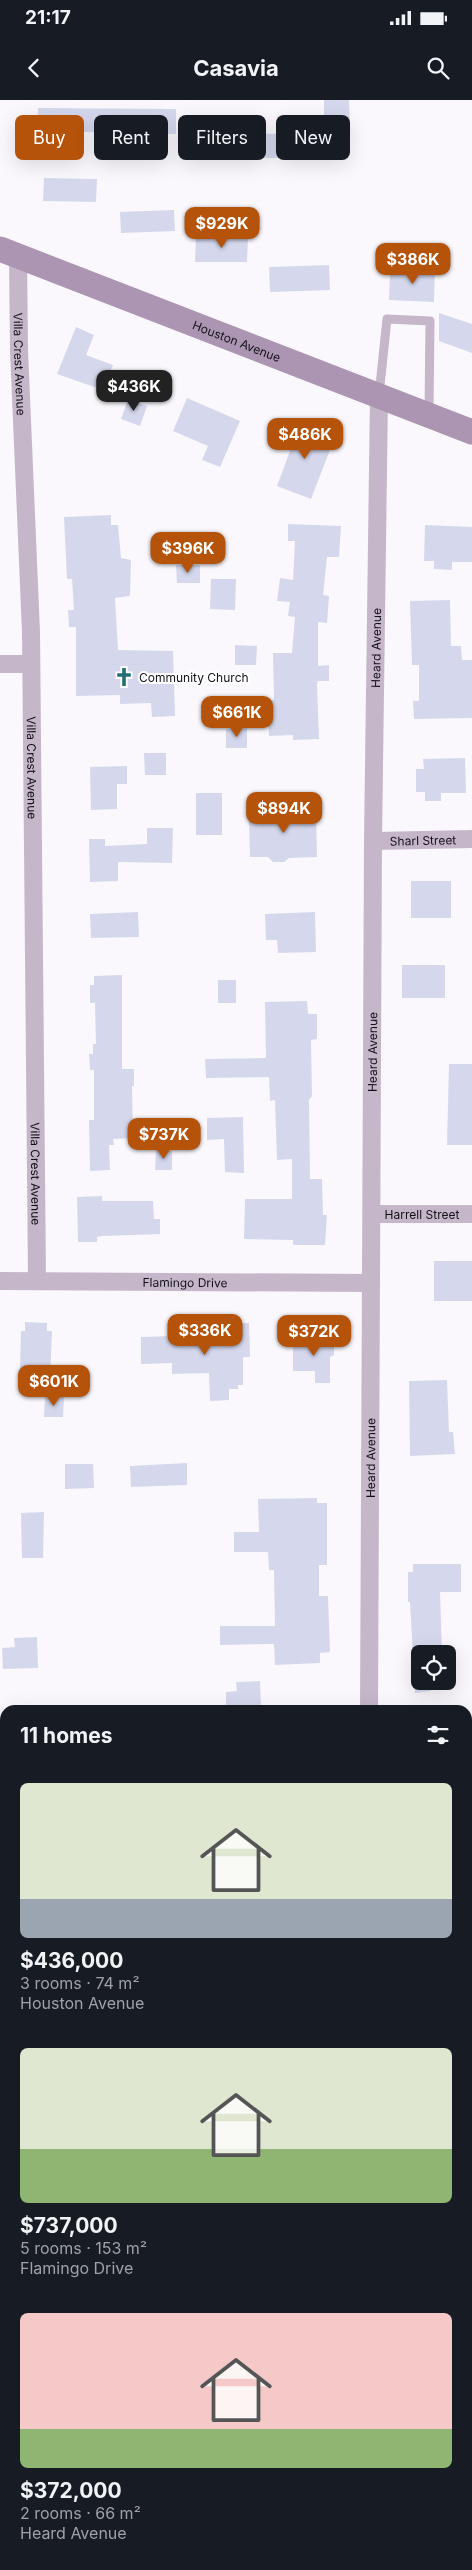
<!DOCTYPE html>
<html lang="en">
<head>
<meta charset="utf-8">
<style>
	:root { --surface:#171b24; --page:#242831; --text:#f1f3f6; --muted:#9ea1a6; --accent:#b45309 }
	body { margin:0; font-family:Inter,sans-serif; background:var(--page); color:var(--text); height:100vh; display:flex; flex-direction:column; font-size:19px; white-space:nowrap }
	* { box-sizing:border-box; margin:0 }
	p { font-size:16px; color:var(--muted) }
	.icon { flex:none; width:28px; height:28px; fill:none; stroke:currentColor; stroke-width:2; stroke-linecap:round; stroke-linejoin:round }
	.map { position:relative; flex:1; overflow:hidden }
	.sheet { position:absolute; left:0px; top:1605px; width:472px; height:865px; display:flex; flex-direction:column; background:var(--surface); border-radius:15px 15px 0 0; box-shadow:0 5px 20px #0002 }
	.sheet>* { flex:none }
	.banner { position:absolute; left:15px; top:15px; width:442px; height:45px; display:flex; gap:10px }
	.controls { position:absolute; left:411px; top:1545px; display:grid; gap:10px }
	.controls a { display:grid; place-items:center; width:45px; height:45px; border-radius:8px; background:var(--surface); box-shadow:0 5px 20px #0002; font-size:25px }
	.price { position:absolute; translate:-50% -42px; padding:0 11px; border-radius:10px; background:var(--accent); color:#fff; font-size:16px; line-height:32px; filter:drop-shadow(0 1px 2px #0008) }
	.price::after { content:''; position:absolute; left:50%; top:30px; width:15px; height:11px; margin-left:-8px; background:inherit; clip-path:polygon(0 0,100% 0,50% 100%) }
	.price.current { background:#222; color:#fff }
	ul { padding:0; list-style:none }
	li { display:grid; align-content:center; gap:10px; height:265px; padding:0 20px }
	li span { display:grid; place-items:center; height:155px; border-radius:8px; color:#555 }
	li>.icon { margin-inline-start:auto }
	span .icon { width:90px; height:90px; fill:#fffc; stroke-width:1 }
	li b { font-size:21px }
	h2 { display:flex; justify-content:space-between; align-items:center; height:60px; padding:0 20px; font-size:21px }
	.pill { padding:0 18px; border-radius:8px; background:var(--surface); box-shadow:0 5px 20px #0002; font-size:18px; line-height:45px }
	.pill.current { background:var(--accent); color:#fff }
	.status { display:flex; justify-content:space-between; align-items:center; height:35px; padding:0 25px; background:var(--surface); direction:ltr }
	.status svg { height:14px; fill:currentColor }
	header { display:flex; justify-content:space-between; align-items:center; height:65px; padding:0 20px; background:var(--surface); font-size:22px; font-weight:700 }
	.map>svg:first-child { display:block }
</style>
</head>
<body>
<div class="status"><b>21:17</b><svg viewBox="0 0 49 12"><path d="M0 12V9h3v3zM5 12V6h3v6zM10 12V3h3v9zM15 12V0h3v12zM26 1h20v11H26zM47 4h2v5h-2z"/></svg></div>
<header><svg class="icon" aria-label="back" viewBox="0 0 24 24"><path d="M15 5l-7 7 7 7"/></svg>Casavia<svg class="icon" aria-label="search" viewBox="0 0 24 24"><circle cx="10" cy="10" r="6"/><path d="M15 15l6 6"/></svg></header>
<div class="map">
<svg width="472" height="2470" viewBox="0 0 472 2470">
	<rect width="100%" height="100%" fill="#faf8fd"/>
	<path fill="#d5d8ed" d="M 324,0 L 349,0 L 350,26 L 324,26 Z
		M 38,8 L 176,9 L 176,34 L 37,31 Z
		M 247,31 L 247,34 L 307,33 L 307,58 L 193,58 L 192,33 Z
		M 44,78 L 97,79 L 96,102 L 43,101 Z
		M 174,110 L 175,131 L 121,133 L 120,112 Z
		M 196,137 L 248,137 L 247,162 L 195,162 Z
		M 329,165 L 330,190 L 270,192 L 269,167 Z
		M 410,167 L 435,168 L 434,202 L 389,200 L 390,173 L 409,174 Z
		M 439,213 L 472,224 L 472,253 L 439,241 Z
		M 76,227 L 94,235 L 86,255 L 113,265 L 103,290 L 57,274 Z
		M 187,298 L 240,321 L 220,367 L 202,360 L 208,346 L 173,331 Z
		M 128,299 L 147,306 L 140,326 L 121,319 Z
		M 296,323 L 335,337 L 311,399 L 277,386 L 291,348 L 287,346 Z
		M 111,415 L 111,425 L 118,425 L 121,458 L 131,460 L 130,496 L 115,498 L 118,550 L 173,551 L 175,616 L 152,617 L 151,603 L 120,604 L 120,595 L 76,596 L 76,527 L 69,527 L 68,510 L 74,510 L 72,479 L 67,479 L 64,417 Z
		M 288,424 L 341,426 L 339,457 L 327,457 L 323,495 L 329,496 L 327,523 L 318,522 L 318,566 L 329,565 L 329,581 L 318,581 L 317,584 L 319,639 L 293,640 L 293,635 L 269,636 L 267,600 L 274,600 L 273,553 L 292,553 L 295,517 L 288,516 L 290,502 L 277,501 L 280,478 L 293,480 L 295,441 L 288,441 Z
		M 425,425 L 472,427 L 472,462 L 452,462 L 452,470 L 434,469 L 434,461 L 424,461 Z
		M 176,465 L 200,465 L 200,483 L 177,483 Z
		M 211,479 L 236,479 L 235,510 L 210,509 Z
		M 450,500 L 451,546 L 461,546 L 462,560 L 472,560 L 472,618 L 414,619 L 413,601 L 419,601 L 419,565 L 412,565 L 410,501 Z
		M 235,545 L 257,546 L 256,565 L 235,565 Z
		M 247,628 L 247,648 L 226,648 L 226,629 Z
		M 144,653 L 166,653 L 166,675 L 145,675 Z
		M 465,658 L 466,693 L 441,693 L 441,701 L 425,701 L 425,692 L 416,692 L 416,669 L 424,669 L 423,659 Z
		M 127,666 L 127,684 L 117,684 L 117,709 L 91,710 L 90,667 Z
		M 196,693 L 222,693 L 222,735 L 196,735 Z
		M 289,700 L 289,711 L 316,710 L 317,757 L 289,758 L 284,762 L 273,762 L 268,757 L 250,757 L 249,721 L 264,721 L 263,714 L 272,713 L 272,701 Z
		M 147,728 L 173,728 L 172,763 L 118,762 L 118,781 L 90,782 L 89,739 L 105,739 L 105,746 L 147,744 Z
		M 411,781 L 451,781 L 451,818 L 411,818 Z
		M 138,812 L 139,837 L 91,838 L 90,814 Z
		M 315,812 L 316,852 L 278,853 L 277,840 L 266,840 L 265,814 Z
		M 402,865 L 445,865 L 445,898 L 402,898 Z
		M 122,875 L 122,969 L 134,969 L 134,986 L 132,986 L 133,1038 L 113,1039 L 114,1045 L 109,1045 L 110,1070 L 90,1071 L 89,1020 L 94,1020 L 94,970 L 90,970 L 89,954 L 93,954 L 93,944 L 96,944 L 95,903 L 90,903 L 90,885 L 94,885 L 94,876 Z
		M 218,880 L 236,880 L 236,903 L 218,903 Z
		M 307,901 L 308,914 L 317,914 L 317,939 L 311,940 L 312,996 L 309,1000 L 310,1079 L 322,1079 L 323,1115 L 327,1115 L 325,1145 L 293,1145 L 293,1140 L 244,1139 L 245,1099 L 292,1099 L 292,1059 L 277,1060 L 275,1000 L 270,1001 L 269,977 L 206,978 L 205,959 L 266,958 L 265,902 Z
		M 449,964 L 472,964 L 472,1045 L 447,1045 Z
		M 243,1017 L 244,1073 L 225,1072 L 224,1039 L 207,1040 L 207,1018 Z
		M 156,1050 L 172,1051 L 172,1070 L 155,1070 Z
		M 102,1096 L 102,1101 L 153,1101 L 154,1119 L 160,1119 L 160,1134 L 103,1136 L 97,1137 L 97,1142 L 78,1142 L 77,1097 Z
		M 434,1161 L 472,1161 L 472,1201 L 434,1201 Z
		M 25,1222 L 47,1223 L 47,1231 L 52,1231 L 50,1278 L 35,1278 L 35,1270 L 20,1270 L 21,1231 L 25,1231 Z
		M 249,1223 L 250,1257 L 243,1257 L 243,1285 L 238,1285 L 238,1289 L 229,1289 L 229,1300 L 210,1301 L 209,1273 L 172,1274 L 172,1263 L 141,1264 L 141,1237 L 171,1236 L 171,1241 L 207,1241 L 206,1224 Z
		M 293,1236 L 334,1239 L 334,1255 L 330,1257 L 330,1283 L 315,1283 L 315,1271 L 293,1271 Z
		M 447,1280 L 449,1332 L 453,1332 L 455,1354 L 410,1356 L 409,1281 Z
		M 45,1296 L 64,1297 L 63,1317 L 44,1317 Z
		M 187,1363 L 187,1385 L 131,1387 L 130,1366 Z
		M 65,1364 L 93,1364 L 94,1388 L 65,1389 Z
		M 317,1398 L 317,1403 L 327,1403 L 327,1465 L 319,1465 L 319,1496 L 328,1496 L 330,1552 L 320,1553 L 320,1563 L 275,1565 L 274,1544 L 220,1545 L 220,1526 L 275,1526 L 274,1470 L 269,1470 L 268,1452 L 234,1452 L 234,1432 L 259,1432 L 258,1399 Z
		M 44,1412 L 43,1458 L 22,1458 L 21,1413 Z
		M 413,1464 L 461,1464 L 461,1492 L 440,1492 L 442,1554 L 420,1554 L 420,1581 L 443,1581 L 430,1582 L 431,1591 L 415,1593 L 410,1502 L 408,1502 L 408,1472 L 413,1472 Z
		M 37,1537 L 38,1568 L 3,1569 L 2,1548 L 15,1547 L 14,1538 Z
		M 260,1581 L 261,1607 L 226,1608 L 226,1592 L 237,1591 L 236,1582 Z"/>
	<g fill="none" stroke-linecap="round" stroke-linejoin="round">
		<path stroke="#c6b6ca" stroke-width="9" d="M 379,295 L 387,219 L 430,221 L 429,312"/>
		<g stroke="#c6b6ca" stroke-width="18">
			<path id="s1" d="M 18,156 L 19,250 L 31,532 L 37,1180"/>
			<path d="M 0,564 L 31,564"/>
			<path id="s2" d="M 373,741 L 472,739"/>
			<path id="s3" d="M 372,1114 L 472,1114"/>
			<path id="s4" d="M 0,1181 L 371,1183"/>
			<path id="s5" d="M 369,1610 L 373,741 L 379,295"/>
			<path d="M 468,2443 L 472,2443"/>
			<path d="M 0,2449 L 5,2449"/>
			<path d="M 157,2470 L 157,2465"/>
		</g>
		<path stroke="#ac95b2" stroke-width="25" id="s6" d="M 0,149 L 472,332"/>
	</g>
	<defs>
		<g id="church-bare" transform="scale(1.5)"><path d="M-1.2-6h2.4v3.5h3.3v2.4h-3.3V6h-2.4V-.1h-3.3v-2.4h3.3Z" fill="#226e72" stroke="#fff" stroke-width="2.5" paint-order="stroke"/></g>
	</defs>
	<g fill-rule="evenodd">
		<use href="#church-bare" x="124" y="577"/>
	</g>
	<g text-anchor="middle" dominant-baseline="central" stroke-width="4" stroke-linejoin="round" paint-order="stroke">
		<g font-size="12" fill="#121017" stroke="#fff">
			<text stroke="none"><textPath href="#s6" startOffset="254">Houston Avenue</textPath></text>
			<text stroke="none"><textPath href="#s1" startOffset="108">Villa Crest Avenue</textPath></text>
			<text stroke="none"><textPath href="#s5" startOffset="1062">Heard Avenue</textPath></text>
			<text stroke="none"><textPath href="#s1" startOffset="512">Villa Crest Avenue</textPath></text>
			<text stroke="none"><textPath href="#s2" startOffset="50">Sharl Street</textPath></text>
			<text stroke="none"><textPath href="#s5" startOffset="658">Heard Avenue</textPath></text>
			<text stroke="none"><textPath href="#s1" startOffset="918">Villa Crest Avenue</textPath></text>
			<text stroke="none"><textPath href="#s3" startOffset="50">Harrell Street</textPath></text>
			<text stroke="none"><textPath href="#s4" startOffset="185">Flamingo Drive</textPath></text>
			<text stroke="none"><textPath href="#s5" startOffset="252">Heard Avenue</textPath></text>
		</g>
		<g font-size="12" fill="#121017" stroke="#fff" text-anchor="start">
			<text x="139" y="577">Community Church</text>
		</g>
	</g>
</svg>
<div class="controls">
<a><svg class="icon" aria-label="locate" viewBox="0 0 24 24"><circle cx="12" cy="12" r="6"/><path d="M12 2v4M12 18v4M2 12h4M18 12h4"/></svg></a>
</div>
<b class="price" style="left:222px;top:149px">$929K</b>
<b class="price" style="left:413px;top:185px">$386K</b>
<b class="price current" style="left:134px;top:312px">$436K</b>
<b class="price" style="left:305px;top:360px">$486K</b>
<b class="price" style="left:188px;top:474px">$396K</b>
<b class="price" style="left:237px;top:638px">$661K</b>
<b class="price" style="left:284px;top:734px">$894K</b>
<b class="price" style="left:164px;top:1060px">$737K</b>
<b class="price" style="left:205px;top:1256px">$336K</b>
<b class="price" style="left:314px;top:1257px">$372K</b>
<b class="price" style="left:54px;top:1307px">$601K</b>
<div class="banner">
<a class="pill current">Buy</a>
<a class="pill">Rent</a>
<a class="pill">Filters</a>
<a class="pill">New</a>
</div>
<section class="sheet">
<h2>11 homes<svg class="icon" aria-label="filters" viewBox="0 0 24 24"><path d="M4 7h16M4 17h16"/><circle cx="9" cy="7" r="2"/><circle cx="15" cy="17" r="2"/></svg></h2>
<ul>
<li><span style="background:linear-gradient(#dfe7d0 75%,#9aa5b1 0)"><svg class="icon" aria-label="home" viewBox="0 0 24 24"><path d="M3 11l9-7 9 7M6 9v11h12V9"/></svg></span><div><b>$436,000</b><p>3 rooms · 74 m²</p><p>Houston Avenue</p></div></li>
<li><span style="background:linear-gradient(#dfe7d0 65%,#8fb573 0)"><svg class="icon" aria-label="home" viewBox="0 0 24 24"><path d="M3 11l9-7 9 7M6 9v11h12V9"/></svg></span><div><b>$737,000</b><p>5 rooms · 153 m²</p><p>Flamingo Drive</p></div></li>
<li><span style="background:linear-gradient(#f6c9c9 75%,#8fb573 0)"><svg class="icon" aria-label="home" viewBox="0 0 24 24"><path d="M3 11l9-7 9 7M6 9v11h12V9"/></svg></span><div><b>$372,000</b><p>2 rooms · 66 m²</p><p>Heard Avenue</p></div></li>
</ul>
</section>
</div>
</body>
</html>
